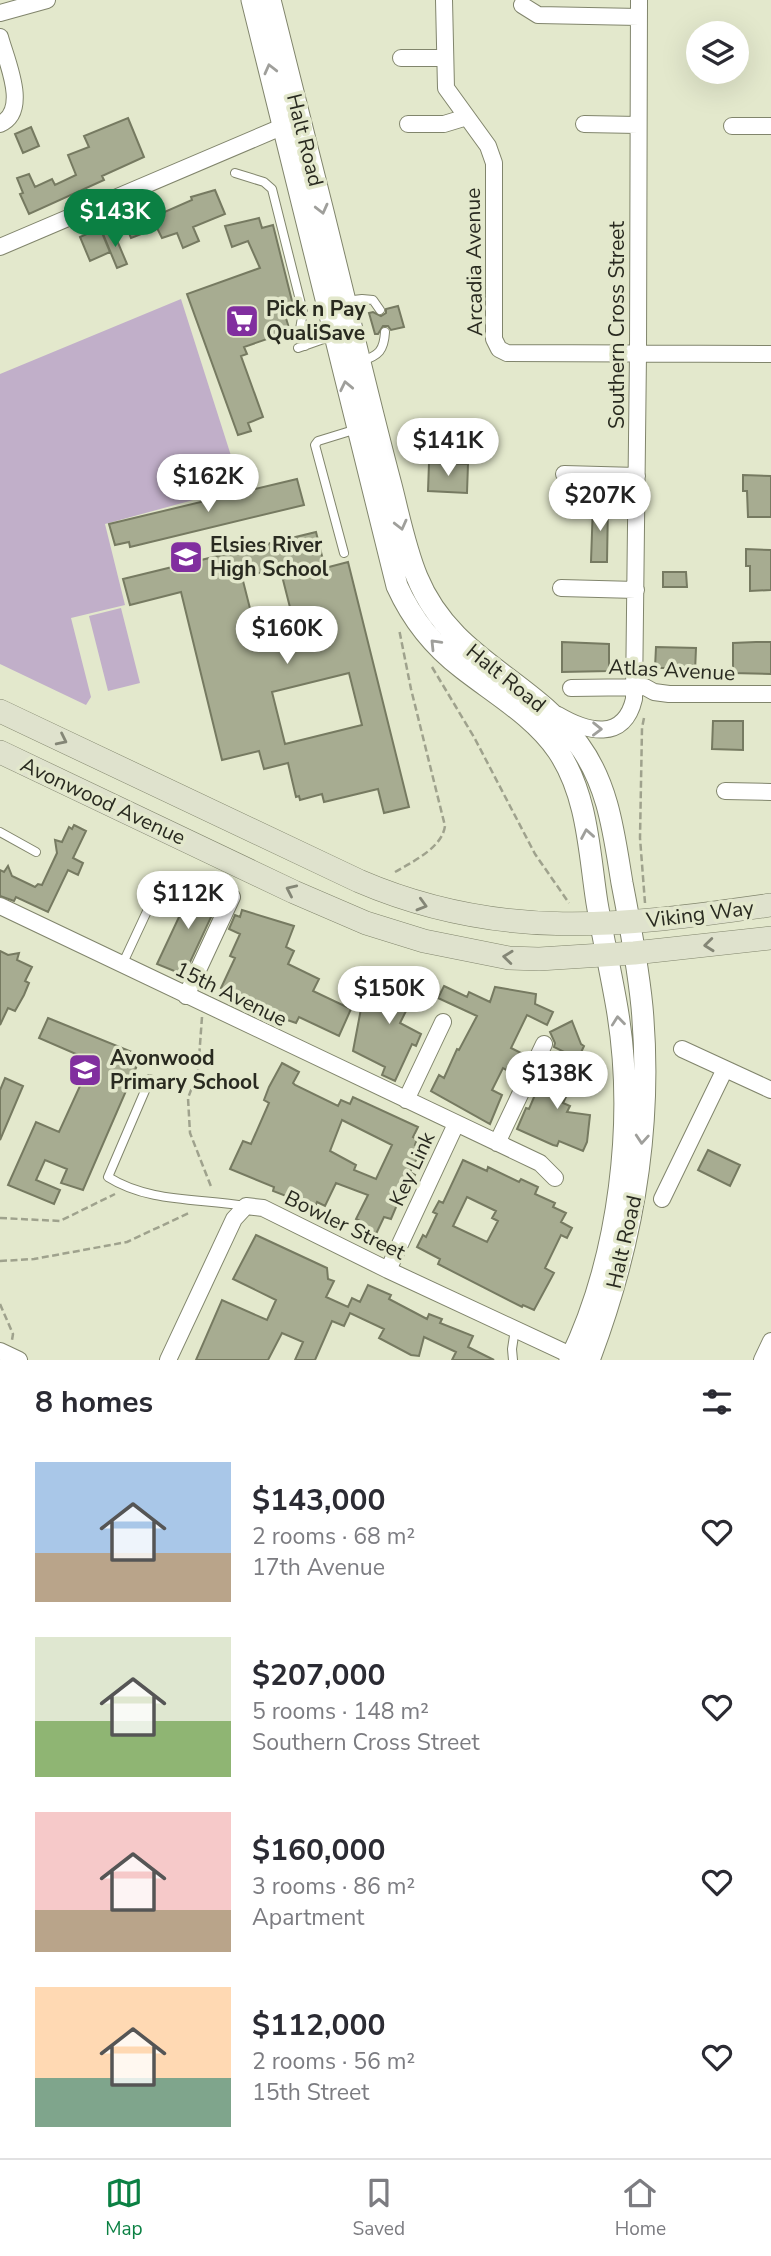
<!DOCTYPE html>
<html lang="en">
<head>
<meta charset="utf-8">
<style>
	:root { --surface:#fff; --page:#f2f2f3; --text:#2b2b33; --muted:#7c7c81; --line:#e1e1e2; --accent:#0b8043 }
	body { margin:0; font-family:"Nunito Sans",sans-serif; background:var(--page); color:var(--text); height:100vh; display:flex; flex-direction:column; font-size:26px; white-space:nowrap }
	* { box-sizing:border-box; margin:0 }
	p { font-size:23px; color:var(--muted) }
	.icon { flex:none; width:38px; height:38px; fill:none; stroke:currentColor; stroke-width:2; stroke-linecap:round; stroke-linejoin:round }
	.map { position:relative; height:1360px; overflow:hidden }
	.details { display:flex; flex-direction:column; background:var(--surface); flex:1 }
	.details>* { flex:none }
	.controls { position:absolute; left:686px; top:21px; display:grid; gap:14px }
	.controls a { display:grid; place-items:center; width:63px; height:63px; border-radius:50%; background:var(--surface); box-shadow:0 7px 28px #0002; font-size:35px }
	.price { position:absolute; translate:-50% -60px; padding:0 16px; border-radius:24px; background:#fff; color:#222; font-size:23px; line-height:46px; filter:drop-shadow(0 2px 4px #0008) }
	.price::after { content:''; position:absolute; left:50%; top:42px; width:21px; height:16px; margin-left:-10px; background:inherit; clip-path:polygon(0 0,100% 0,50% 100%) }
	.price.selected { background:var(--accent); color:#fff }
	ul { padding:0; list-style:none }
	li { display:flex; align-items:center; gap:21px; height:175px; padding:0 35px }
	li span { display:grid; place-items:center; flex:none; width:196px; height:140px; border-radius:0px; color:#555 }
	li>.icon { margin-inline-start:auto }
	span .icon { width:84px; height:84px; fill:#fffc; stroke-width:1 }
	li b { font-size:30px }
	h2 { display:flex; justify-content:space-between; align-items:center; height:84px; padding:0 35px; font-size:30px }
	.tab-bar { display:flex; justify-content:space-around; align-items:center; height:98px; border-top:2px solid var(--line); background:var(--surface); font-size:19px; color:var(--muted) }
	.tab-bar a { display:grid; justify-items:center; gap:4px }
	.tab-bar .selected { color:var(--accent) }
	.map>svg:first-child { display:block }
</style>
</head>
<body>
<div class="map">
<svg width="771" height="1360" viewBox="0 0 771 1360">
	<rect width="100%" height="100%" fill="#e3e8cc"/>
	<path fill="#c1afc9" d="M 181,299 L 241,487 L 105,524 L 125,605 L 71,618 L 91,697 L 86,705 L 0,664 L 0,374 Z
		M 121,608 L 140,683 L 108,691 L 89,616 Z"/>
	<path fill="#a7ac91" stroke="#767a61" stroke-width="2" fill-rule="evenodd" d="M 128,118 L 144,157 L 102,176 L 104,180 L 29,214 L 20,194 L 23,193 L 17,178 L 29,174 L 35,187 L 52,179 L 55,185 L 76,175 L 68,155 L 89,147 L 84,136 Z
		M 31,127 L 39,146 L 23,153 L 15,134 Z
		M 215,190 L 225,214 L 193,227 L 199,241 L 183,248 L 177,233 L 162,238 L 157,228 L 131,238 L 123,219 L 138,212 L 142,222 L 192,200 L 191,197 Z
		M 259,218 L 262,228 L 273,225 L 295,313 L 285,315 L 290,331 L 244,347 L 247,354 L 241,356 L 263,417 L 248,423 L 251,431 L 238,435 L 187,294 L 260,268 L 248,241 L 232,247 L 225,226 Z
		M 100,228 L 110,252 L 90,261 L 80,237 Z
		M 113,231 L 127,264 L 117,268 L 103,234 Z
		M 398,306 L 404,327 L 391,330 L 388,326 L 383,326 L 378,334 L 375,334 L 369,313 L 373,312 L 381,316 L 386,313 L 386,309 Z
		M 429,463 L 468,464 L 467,493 L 428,491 Z
		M 743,475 L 771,476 L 771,517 L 748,517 L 747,491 L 743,491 Z
		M 297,479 L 304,505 L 130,547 L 129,542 L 115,545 L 109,524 Z
		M 593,504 L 608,504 L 607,562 L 591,562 Z
		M 316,532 L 325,568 L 348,562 L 409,807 L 384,813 L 378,789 L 324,802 L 322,794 L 300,800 L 299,796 L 296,797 L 288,763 L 264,769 L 259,751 L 222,760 L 181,592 L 130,605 L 123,579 ZM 280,568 L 297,635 L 259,644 L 242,577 ZM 349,673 L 362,725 L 285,744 L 272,692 Z
		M 746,549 L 771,550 L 771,590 L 750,591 L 750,566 L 746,566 Z
		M 663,572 L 686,572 L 687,587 L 663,587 Z
		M 562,642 L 609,644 L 609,671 L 562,672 Z
		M 756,642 L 771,642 L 771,674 L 733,673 L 733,643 Z
		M 656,647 L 696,648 L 695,672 L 682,672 L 683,668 L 655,668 Z
		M 713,721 L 743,721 L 743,750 L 712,749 Z
		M 74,825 L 86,831 L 73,858 L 83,863 L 78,875 L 68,870 L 48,912 L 16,897 L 14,901 L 0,896 L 0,870 L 4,872 L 8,866 L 12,876 L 35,887 L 38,884 L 42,885 L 57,853 L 55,840 L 62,842 L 69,827 L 72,829 Z
		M 193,887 L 219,900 L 184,975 L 157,964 Z
		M 242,910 L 294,926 L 286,947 L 294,951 L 288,964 L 319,979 L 313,991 L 351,1009 L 339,1036 L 299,1017 L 296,1023 L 264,1012 L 249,1005 L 251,1002 L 221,988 L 235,958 L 230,956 L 240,934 L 229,929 L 235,915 L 240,917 Z
		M 0,951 L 8,955 L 19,953 L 17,960 L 32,967 L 25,981 L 29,983 L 24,995 L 15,1011 L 8,1008 L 0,1025 Z
		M 398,972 L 431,988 L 424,1004 L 412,999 L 400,1023 L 421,1034 L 416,1046 L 412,1044 L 395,1081 L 382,1075 L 385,1067 L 353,1051 L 364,993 L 383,1003 Z
		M 444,986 L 467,997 L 469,992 L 490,1002 L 495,987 L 536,994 L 535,1004 L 553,1012 L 547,1025 L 527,1015 L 511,1048 L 523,1054 L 514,1074 L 503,1068 L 492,1090 L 502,1095 L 490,1124 L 431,1091 L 439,1075 L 444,1078 L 457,1049 L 459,1050 L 477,1016 L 438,998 Z
		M 48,1018 L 137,1054 L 135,1059 L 139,1061 L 83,1190 L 61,1183 L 67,1169 L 45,1160 L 36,1180 L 60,1190 L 54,1204 L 8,1185 L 36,1122 L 59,1132 L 85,1075 L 77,1072 L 83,1057 L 39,1038 Z
		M 572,1021 L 581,1044 L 584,1046 L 578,1059 L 554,1047 L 555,1043 L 550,1032 Z
		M 570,1059 L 586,1067 L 579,1080 L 575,1078 L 563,1103 L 570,1106 L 567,1112 L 590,1115 L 587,1142 L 583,1151 L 559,1141 L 557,1146 L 553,1145 L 517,1129 L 526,1108 L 529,1109 L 545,1071 L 561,1077 Z
		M 282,1063 L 299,1072 L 293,1083 L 295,1085 L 338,1106 L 341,1100 L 350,1104 L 353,1097 L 418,1127 L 413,1137 L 417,1139 L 415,1145 L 422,1148 L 410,1172 L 415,1175 L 409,1188 L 405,1186 L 391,1219 L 384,1217 L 376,1234 L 357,1227 L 360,1221 L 356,1219 L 368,1195 L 336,1183 L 325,1206 L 317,1202 L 315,1207 L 287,1194 L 286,1196 L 273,1191 L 274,1187 L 230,1169 L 243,1141 L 251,1144 L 269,1103 L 264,1100 L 269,1087 ZM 342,1120 L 392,1145 L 376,1179 L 354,1170 L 356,1165 L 330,1151 Z
		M 5,1078 L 23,1086 L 0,1140 L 0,1090 Z
		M 708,1150 L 740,1165 L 730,1186 L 698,1170 Z
		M 463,1160 L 487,1171 L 488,1167 L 519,1182 L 521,1179 L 538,1187 L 535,1194 L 555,1203 L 553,1207 L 566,1213 L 561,1222 L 572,1228 L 567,1238 L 561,1235 L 545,1268 L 554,1273 L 534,1310 L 523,1305 L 522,1307 L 438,1264 L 440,1259 L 417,1247 L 423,1235 L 426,1237 L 437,1214 L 433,1212 L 439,1201 L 443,1203 ZM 467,1197 L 496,1211 L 492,1218 L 498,1221 L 487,1242 L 453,1226 Z
		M 256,1235 L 327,1268 L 328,1279 L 334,1281 L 326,1297 L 348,1307 L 352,1298 L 360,1302 L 368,1285 L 391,1295 L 389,1299 L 427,1319 L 429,1314 L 442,1319 L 440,1323 L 473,1336 L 468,1347 L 494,1360 L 452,1360 L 456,1352 L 424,1337 L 419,1356 L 411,1355 L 379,1338 L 384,1329 L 350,1313 L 344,1326 L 332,1321 L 315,1360 L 295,1360 L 303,1342 L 282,1333 L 268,1360 L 196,1360 L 222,1300 L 267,1320 L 276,1300 L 233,1279 Z"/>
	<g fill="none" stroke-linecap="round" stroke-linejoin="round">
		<g stroke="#81856c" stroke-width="10">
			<path id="service" d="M 235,173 L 264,182 L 272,189 L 303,312 L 300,329 L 305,346
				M 345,301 L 362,299 L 373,300 L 380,310
				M 298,348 L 332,336
				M 361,361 C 379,356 384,350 385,332
				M 344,553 L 315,445 L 318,441 L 357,429
				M 0,832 L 36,852
				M 122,965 L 149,907
				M 150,1079 L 108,1177 C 149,1203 200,1198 246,1206
				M 513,1360 L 512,1349 L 515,1329"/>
		</g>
		<g stroke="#81856c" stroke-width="18">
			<path id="minor" d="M 444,0 L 446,88 L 488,146 L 494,163 L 494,339 L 499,349 L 507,353 L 771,354
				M 522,5 L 538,15 L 639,17
				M 0,13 L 47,0
				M 0,37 C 6,60 30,111 0,124
				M 401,58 L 444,58
				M 408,124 L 444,124 L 467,117
				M 584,124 L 638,125
				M 732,126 L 771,126
				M 0,247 L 291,123
				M 564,474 L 637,476
				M 561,588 L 636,590
				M 571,688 L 645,687 L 654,692 L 669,694 L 771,694
				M 558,715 C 587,732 624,742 634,699 L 638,353 L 639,0
				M 725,791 L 771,792
				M 0,906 L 540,1163 L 555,1178
				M 186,996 L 232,897
				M 682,1049 L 771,1090
				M 406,1100 L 443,1022
				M 497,1143 L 544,1044
				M 662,1199 L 725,1069
				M 388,1270 L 456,1124
				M 0,1351 L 19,1360
				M 168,1360 L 234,1219 L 246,1206 L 263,1208 L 388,1270 L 579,1359
				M 762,1360 L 771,1341"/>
		</g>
		<g stroke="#81856c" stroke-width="23">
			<path id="tertiary" d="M 252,0 L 397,586 C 412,619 433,646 462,668 C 495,694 534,716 558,751 C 588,796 589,852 597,903 C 603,938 611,973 617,1008 C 636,1120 620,1257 570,1360
				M 270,0 C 299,117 329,233 357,350 C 368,395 379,440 391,485 C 399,516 405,548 417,577 C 451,660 532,679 579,745 C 609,786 614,835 622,883 C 630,924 638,966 642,1007 C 653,1128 632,1247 589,1360"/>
		</g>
		<g stroke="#81856c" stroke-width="24">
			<path id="secondary" d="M 0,711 L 359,881 C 501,942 623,926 771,905
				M 0,752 L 294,892 L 366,923 L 424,941 L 509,958 L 539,959 L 634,953 L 771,938"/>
		</g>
		<path stroke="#9fa28d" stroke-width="2.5" stroke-dasharray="7 3.5" stroke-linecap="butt" d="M 432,667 L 474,737 L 535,854 L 569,903
			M 644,718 L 642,728 L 640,838 L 645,903
			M 395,872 C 412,862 442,848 445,826 L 411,689 L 399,629
			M 202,1017 L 198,1072 L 188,1098 L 190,1133 L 212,1189
			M 0,1218 L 60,1221 L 115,1194
			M 0,1261 L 34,1259 L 127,1242 L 191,1212
			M 0,1304 L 13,1334 L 12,1340"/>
		<use href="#service" stroke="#fff" stroke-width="8"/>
		<use href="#minor" stroke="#fff" stroke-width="16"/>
		<use href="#tertiary" stroke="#fff" stroke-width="21"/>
		<use href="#secondary" stroke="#dfe2cd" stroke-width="23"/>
	</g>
	<defs><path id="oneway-chevron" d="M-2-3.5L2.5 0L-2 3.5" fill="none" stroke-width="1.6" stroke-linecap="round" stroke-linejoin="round" transform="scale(1.75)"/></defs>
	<g stroke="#9f9f9b">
		<use href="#oneway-chevron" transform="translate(270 69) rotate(-104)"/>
		<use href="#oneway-chevron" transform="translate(322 209) rotate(76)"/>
		<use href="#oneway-chevron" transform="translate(346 386) rotate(-102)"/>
		<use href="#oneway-chevron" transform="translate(401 525) rotate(76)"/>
		<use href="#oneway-chevron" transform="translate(435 644) rotate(-134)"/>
		<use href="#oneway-chevron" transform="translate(597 729) rotate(1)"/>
		<use href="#oneway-chevron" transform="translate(587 834) rotate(-100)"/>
		<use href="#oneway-chevron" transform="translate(618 1021) rotate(-96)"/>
		<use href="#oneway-chevron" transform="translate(642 1139) rotate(94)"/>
	</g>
	<g stroke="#848676">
		<use href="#oneway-chevron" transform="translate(62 740) rotate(26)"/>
		<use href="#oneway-chevron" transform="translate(291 890) rotate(-155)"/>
		<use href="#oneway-chevron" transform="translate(422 905) rotate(16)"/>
		<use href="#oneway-chevron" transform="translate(709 945) rotate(174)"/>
		<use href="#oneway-chevron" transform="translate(508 957) rotate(-174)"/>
	</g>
	<defs>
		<g id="supermarket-square" transform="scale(1.75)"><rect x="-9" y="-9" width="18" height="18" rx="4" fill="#812f9f" stroke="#e3e8cc"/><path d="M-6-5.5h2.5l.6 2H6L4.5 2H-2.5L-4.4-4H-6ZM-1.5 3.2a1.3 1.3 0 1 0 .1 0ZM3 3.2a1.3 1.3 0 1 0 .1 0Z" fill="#fff"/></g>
		<g id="school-square" transform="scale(1.75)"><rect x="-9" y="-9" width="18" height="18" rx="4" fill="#812f9f" stroke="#e3e8cc"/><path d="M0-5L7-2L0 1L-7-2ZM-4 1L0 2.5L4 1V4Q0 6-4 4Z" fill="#fff"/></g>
	</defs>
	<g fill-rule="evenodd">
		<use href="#supermarket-square" x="242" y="321"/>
		<use href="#school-square" x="186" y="557"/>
		<use href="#school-square" x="85" y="1070"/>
	</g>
	<g text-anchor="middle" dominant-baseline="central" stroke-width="7" stroke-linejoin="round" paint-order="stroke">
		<g font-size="21" fill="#292a20" stroke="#e3e8cc">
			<text transform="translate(305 140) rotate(76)">Halt Road</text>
			<text transform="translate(474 262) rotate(-91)">Arcadia Avenue</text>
			<text transform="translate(617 325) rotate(-90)">Southern Cross Street</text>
			<text transform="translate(672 670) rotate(3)">Atlas Avenue</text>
			<text transform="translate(506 678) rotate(39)">Halt Road</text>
			<text transform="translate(103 801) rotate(25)">Avonwood Avenue</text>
			<text transform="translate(700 914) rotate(-7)">Viking Way</text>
			<text transform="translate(231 994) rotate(26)">15th Avenue</text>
			<text transform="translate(412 1169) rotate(-65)">Key Link</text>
			<text transform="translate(345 1225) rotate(26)">Bowler Street</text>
			<text transform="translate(624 1242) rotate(-77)">Halt Road</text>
		</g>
		<g font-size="21" font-weight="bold" fill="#292a20" stroke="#e3e8cc" text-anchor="start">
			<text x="266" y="309">Pick n Pay<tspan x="266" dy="24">QualiSave</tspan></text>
			<text x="210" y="545">Elsies River<tspan x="210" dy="24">High School</tspan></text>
			<text x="110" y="1058">Avonwood<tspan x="110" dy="24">Primary School</tspan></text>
		</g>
	</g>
</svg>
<div class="controls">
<a><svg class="icon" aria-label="layers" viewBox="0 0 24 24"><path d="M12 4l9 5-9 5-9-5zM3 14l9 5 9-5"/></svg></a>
</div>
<b class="price selected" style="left:115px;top:249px">$143K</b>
<b class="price" style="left:448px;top:478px">$141K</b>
<b class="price" style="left:208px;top:514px">$162K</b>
<b class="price" style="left:600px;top:533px">$207K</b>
<b class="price" style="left:287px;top:666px">$160K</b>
<b class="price" style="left:188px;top:931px">$112K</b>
<b class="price" style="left:389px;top:1026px">$150K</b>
<b class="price" style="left:557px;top:1111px">$138K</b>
</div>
<section class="details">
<h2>8 homes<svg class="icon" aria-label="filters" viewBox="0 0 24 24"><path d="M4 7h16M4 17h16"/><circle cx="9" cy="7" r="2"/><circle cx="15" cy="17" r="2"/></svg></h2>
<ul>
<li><span style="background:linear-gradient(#a9c7e8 65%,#b9a48a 0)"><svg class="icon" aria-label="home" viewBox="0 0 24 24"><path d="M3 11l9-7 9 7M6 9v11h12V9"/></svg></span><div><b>$143,000</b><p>2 rooms · 68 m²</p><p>17th Avenue</p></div><svg class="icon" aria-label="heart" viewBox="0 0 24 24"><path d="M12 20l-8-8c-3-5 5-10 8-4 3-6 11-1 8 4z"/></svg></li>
<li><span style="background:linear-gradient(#dfe7d0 60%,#8fb573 0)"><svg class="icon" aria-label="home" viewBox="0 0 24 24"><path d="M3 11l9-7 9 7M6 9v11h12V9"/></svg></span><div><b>$207,000</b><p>5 rooms · 148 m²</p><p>Southern Cross Street</p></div><svg class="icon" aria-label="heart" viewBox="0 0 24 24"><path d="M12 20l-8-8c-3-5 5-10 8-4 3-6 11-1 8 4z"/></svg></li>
<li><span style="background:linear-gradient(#f6c9c9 70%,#b9a48a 0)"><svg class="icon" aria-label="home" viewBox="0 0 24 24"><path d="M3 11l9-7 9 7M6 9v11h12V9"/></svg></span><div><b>$160,000</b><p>3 rooms · 86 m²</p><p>Apartment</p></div><svg class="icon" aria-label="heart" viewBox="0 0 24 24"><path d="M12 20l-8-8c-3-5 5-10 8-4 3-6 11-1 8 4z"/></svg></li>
<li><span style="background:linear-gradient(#ffd9b3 65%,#7fa58c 0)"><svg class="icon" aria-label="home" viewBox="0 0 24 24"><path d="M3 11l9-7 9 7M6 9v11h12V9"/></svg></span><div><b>$112,000</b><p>2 rooms · 56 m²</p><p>15th Street</p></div><svg class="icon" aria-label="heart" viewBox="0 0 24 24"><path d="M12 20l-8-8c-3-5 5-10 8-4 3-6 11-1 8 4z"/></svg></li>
</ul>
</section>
<nav class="tab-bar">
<a class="selected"><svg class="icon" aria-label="map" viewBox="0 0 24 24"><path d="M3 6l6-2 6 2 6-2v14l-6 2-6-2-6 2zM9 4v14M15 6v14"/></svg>Map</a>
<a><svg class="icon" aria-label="saved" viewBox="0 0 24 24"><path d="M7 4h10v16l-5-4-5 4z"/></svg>Saved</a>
<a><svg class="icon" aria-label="home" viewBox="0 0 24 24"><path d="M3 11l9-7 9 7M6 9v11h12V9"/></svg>Home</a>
</nav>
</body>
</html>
